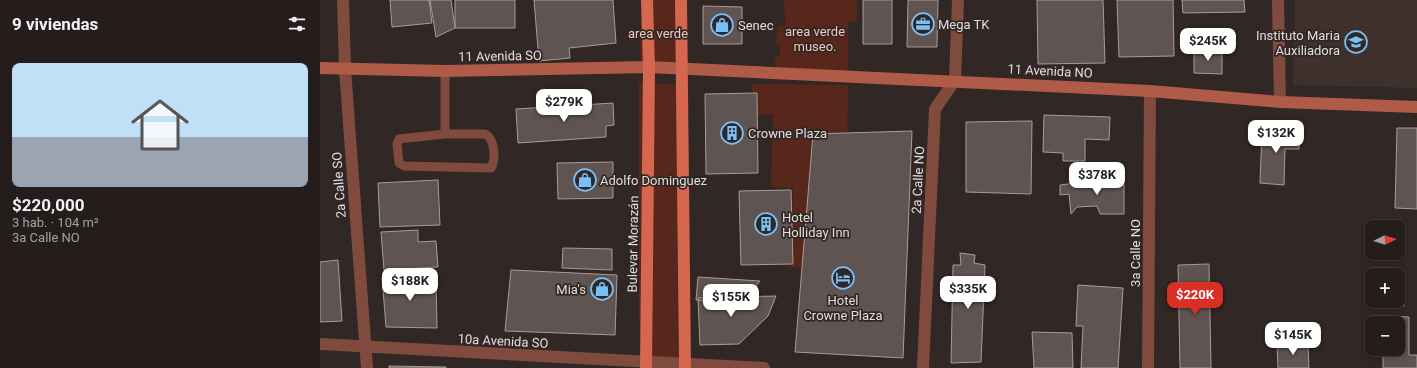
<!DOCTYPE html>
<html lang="es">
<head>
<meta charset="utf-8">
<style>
	:root { --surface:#251d1c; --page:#312a29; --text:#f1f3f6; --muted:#a3a2a3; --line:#423b3b; --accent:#d93025 }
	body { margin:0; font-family:Roboto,sans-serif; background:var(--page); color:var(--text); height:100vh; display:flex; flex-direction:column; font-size:15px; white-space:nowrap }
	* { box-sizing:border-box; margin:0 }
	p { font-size:13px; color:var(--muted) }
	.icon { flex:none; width:22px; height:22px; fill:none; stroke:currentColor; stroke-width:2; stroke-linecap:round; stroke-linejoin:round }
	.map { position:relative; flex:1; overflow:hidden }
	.sheet { display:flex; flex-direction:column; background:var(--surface); width:320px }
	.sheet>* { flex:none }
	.needle { width:26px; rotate:85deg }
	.controls { position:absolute; left:1045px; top:220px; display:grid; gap:8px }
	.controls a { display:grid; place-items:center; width:40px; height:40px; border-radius:8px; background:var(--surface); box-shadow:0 2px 6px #0003,0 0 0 1px var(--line); font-size:20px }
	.price { position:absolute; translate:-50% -34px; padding:0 9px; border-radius:8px; background:#fff; color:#222; font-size:13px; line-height:26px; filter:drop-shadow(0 1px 2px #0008) }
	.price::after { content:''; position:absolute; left:50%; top:24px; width:12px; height:9px; margin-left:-6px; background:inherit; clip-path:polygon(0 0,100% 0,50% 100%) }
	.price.selected { background:var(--accent); color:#fff }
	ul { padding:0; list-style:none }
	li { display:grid; align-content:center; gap:8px; height:212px; padding:0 12px }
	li+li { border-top:1px solid var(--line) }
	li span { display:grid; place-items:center; height:124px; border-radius:8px; color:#555 }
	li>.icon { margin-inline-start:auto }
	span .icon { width:72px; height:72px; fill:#fffc; stroke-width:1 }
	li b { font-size:17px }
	h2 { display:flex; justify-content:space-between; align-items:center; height:48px; padding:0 12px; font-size:17px }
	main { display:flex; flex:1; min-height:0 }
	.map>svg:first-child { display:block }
</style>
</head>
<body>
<main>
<section class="sheet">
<h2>9 viviendas<svg class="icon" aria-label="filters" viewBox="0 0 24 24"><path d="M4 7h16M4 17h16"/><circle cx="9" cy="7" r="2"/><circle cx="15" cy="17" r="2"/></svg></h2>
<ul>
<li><span style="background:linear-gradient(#bfe0f5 60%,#9aa5b1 0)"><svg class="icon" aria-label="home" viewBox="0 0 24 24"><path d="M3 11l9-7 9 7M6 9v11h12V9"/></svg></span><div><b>$220,000</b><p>3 hab. · 104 m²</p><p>3a Calle NO</p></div></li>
</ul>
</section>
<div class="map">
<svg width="1097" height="368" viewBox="0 0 1097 368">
	<rect width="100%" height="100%" fill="#312725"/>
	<path fill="#40302c" d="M 975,0 L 1097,0 L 1097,88 L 973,85 Z"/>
	<path fill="#58271b" d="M 322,0 L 356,0 L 356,69 L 320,65 Z
		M 463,0 L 537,0 L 537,21 L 528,22 L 528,71 L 456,71 L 455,57 L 460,56 L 460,45 L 455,45 L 458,26 L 466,25 Z
		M 319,82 L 357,85 L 358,361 L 323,358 L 319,315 Z
		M 432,84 L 528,85 L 526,217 L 492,267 L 471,268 L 473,188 L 451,187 L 453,115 L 432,115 Z"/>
	<path fill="#5f5451" stroke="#a89c99" d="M 70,0 L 109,0 L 112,23 L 72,27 Z
		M 110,0 L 131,0 L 135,28 L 116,37 Z
		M 135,0 L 195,0 L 195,28 L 135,28 Z
		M 214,0 L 293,0 L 296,43 L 249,48 L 250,58 L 219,61 Z
		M 543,0 L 572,0 L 572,44 L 543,44 Z
		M 588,0 L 618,0 L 617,47 L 587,47 Z
		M 717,0 L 783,0 L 785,63 L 718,64 Z
		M 797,0 L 853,0 L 854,56 L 799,57 Z
		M 862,0 L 924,0 L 925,12 L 863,13 Z
		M 383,6 L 422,7 L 422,44 L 383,44 Z
		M 874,50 L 902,51 L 902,74 L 874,73 Z
		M 437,93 L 438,173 L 386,174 L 385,94 Z
		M 293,103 L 294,125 L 286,126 L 286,137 L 198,143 L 196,109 Z
		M 724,115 L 790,117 L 789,140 L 765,139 L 765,161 L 743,161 L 743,153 L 723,152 Z
		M 712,121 L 711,194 L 646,192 L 646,122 Z
		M 1077,128 L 1097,128 L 1097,209 L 1075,208 Z
		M 942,129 L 979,131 L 979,149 L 965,149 L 964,185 L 940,183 Z
		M 592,131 L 583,358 L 475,352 L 493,134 Z
		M 293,162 L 293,198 L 238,199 L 237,163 Z
		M 799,178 L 804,184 L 804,214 L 780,214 L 777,206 L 757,207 L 751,214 L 749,194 L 740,195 L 740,185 Z
		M 118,180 L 120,225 L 60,227 L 58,183 Z
		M 471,190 L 473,264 L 421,265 L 419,191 Z
		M 98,230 L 98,242 L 116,241 L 118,267 L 64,270 L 61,232 Z
		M 243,248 L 292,249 L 292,270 L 242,268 Z
		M 640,253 L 655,255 L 654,263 L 665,265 L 661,362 L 631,363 L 633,265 L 641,265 Z
		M 18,260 L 22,321 L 0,322 L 0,262 Z
		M 889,264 L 891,368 L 860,368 L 858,265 Z
		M 191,270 L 297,275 L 295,335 L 185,331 Z
		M 62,277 L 116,278 L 117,328 L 66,327 Z
		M 378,277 L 440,281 L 422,303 L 376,300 Z
		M 1078,277 L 1083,277 L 1084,306 L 1052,308 L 1051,279 L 1052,279 L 1052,301 L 1078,301 Z
		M 758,285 L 803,288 L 798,368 L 761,368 L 763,326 L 756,326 Z
		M 456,296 L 448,316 L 419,344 L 380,345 L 378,298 Z
		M 1064,316 L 1089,317 L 1089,355 L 1097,355 L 1097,368 L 1063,368 L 1063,349 L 1078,349 L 1078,323 L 1064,323 Z
		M 712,332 L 752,333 L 753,368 L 714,368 Z
		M 957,345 L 988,345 L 989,368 L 958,368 Z
		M 69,366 L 126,367 L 126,368 L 69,368 Z"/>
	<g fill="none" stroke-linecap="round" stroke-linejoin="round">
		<path stroke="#804b3e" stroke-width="9" d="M 125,134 L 165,134 C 175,139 176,159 171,168 L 84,166 L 79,163 L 77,144 L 79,139 Z
			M 125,134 L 125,71"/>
		<path stroke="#804b3e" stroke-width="12" d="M 23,0 L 25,69 L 47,368
			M 958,0 L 960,102
			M 0,344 L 444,368
			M 603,368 L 615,109 L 635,80 L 638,0
			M 828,368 L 830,91"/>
		<path stroke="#b05b47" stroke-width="12" d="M 0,68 L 125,71 L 329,67 L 830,91 L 960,102 L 1097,107"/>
		<path stroke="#d4674d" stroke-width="12" d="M 361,0 L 365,368
			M 326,368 L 329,67 L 327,0"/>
	</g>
	<defs>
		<g id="office-ring" transform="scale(1.15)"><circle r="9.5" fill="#312725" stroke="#79bff8" stroke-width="1.5"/><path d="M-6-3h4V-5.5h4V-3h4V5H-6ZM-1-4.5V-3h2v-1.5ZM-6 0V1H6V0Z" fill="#79bff8"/></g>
		<g id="shop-ring" transform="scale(1.15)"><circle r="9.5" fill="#312725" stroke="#79bff8" stroke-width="1.5"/><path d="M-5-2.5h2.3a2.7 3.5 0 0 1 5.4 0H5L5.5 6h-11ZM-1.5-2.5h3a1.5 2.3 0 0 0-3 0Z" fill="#79bff8"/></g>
		<g id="school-ring" transform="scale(1.15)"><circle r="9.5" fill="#312725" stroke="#79bff8" stroke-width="1.5"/><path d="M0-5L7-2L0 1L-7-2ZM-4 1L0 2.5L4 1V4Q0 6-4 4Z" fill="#79bff8"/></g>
		<g id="building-ring" transform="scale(1.15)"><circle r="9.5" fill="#312725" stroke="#79bff8" stroke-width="1.5"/><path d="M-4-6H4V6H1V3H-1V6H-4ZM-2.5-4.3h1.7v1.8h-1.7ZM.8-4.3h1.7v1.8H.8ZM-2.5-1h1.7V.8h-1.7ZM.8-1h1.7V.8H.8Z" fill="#79bff8"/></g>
		<g id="hotel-ring" transform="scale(1.15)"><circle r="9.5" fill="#312725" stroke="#79bff8" stroke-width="1.5"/><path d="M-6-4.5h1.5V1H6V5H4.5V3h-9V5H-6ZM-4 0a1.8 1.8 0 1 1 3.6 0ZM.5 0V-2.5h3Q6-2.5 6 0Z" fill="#79bff8"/></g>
	</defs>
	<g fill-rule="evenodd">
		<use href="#office-ring" x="603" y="24"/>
		<use href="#shop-ring" x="402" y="25"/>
		<use href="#school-ring" x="1036" y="42"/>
		<use href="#building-ring" x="412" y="133"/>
		<use href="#shop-ring" x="265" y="180"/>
		<use href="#building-ring" x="446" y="224"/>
		<use href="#hotel-ring" x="523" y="278"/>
		<use href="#shop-ring" x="282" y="289"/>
	</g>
	<g text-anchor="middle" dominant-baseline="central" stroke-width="3.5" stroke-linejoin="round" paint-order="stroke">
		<g font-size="13" fill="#e2dcda" stroke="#312725" text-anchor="start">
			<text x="618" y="24">Mega TK</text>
			<text x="418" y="25">Senec</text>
			<text x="1020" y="35" text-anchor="end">Instituto Maria<tspan x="1020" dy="15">Auxiliadora</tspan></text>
			<text x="428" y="133">Crowne Plaza</text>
			<text x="280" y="180">Adolfo Dominguez</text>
			<text x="462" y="217">Hotel<tspan x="462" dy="15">Holliday Inn</tspan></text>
			<text x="266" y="289" text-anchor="end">Mia's</text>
			<text x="523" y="300" text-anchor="middle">Hotel<tspan x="523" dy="15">Crowne Plaza</tspan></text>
		</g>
		<g font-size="13" fill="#f6c8bc" stroke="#312725">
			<text x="495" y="31">area verde<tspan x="495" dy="15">museo.</tspan></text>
			<text x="338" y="33">area verde</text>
		</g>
		<g font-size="13" fill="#e2dcda" stroke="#312725">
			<text transform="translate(180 56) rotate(-1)">11 Avenida SO</text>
			<text transform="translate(730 71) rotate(3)">11 Avenida NO</text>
			<text transform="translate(598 180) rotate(-87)">2a Calle NO</text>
			<text transform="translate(19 185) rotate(-94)">2a Calle SO</text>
			<text transform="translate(313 244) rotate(-89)">Bulevar Morazán</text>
			<text transform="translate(815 253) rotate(-90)">3a Calle NO</text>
			<text transform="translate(183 341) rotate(3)">10a Avenida SO</text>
		</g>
	</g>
</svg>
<div class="controls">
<a><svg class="needle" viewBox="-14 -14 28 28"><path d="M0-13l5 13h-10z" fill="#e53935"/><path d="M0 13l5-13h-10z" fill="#a3a2a3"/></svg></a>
<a>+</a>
<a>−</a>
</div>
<b class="price" style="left:888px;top:62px">$245K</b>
<b class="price" style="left:244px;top:123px">$279K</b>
<b class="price" style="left:956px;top:154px">$132K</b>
<b class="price" style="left:777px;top:196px">$378K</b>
<b class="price" style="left:90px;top:302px">$188K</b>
<b class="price" style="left:648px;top:310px">$335K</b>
<b class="price selected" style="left:875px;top:316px">$220K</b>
<b class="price" style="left:411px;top:318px">$155K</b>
<b class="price" style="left:973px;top:356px">$145K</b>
</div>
</main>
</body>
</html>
